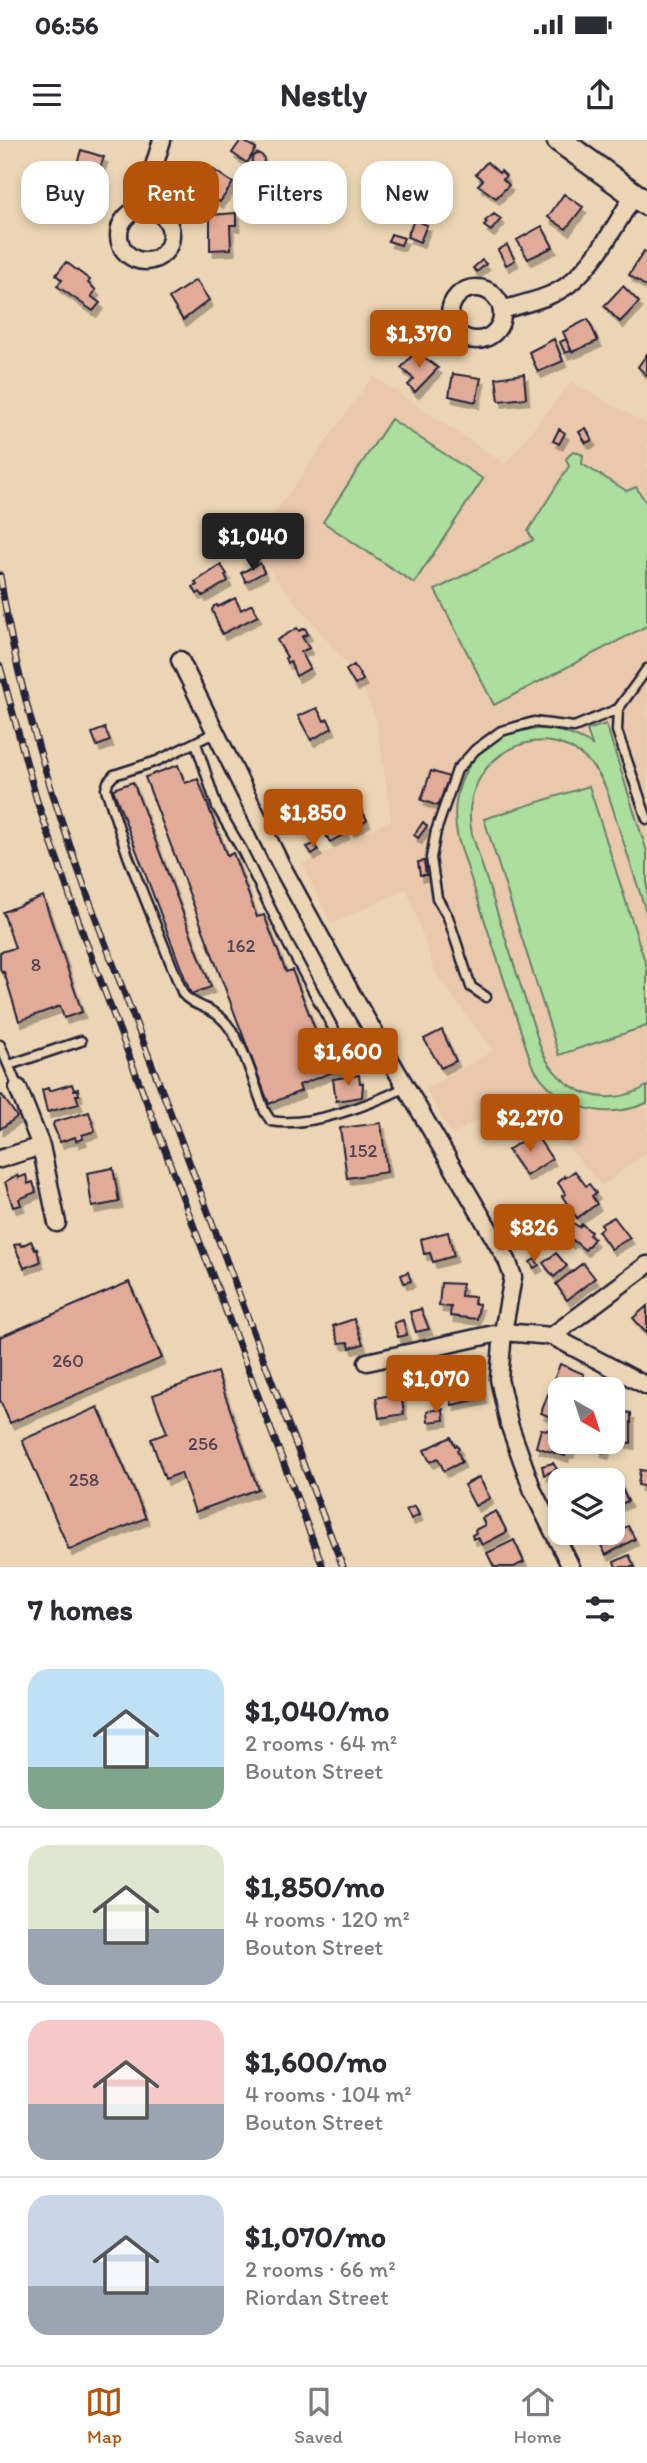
<!DOCTYPE html>
<html lang="en">
<head>
<meta charset="utf-8">
<style>
	:root { --surface:#fff; --page:#f7f7f7; --text:#2b2b33; --muted:#7c7c81; --line:#e1e1e2; --accent:#b45309 }
	body { margin:0; font-family:Itim,sans-serif; background:var(--page); color:var(--text); height:100vh; display:flex; flex-direction:column; font-size:26px; white-space:nowrap }
	* { box-sizing:border-box; margin:0 }
	p { font-size:23px; color:var(--muted) }
	.icon { flex:none; width:38px; height:38px; fill:none; stroke:currentColor; stroke-width:2; stroke-linecap:round; stroke-linejoin:round }
	.map { position:relative; height:1427px; overflow:hidden }
	.details { display:flex; flex-direction:column; background:var(--surface); flex:1 }
	.details>* { flex:none }
	.guide { position:absolute; left:21px; top:21px; width:606px; height:63px; display:flex; gap:14px }
	.needle { width:46px; rotate:141deg }
	.tools { position:absolute; left:548px; top:1237px; display:grid; gap:14px }
	.tools a { display:grid; place-items:center; width:77px; height:77px; border-radius:14px; background:var(--surface); box-shadow:0 4px 10px #0003; font-size:35px }
	.price { position:absolute; translate:-50% -60px; padding:0 16px; border-radius:7px; background:var(--accent); color:#fff; font-size:23px; line-height:46px; filter:drop-shadow(0 2px 4px #0008) }
	.price::after { content:''; position:absolute; left:50%; top:42px; width:21px; height:16px; margin-left:-10px; background:inherit; clip-path:polygon(0 0,100% 0,50% 100%) }
	.price.active { background:#222; color:#fff }
	ul { padding:0; list-style:none }
	li { display:flex; align-items:center; gap:21px; height:175px; padding:0 28px }
	li+li { border-top:2px solid var(--line) }
	li span { display:grid; place-items:center; flex:none; width:196px; height:140px; border-radius:21px; color:#555 }
	li>.icon { margin-inline-start:auto }
	span .icon { width:84px; height:84px; fill:#fffc; stroke-width:1 }
	li b { font-size:30px }
	h2 { display:flex; justify-content:space-between; align-items:center; height:84px; padding:0 28px; font-size:30px }
	.chip { padding:0 24px; border-radius:21px; background:var(--surface); box-shadow:0 4px 10px #0003; font-size:24px; line-height:63px }
	.chip.active { background:var(--accent); color:#fff }
	.status { display:flex; justify-content:space-between; align-items:center; height:49px; padding:0 35px; background:var(--surface); direction:ltr }
	.status svg { height:19px; fill:currentColor }
	header { display:flex; justify-content:space-between; align-items:center; height:91px; padding:0 28px; background:var(--surface); font-size:32px; font-weight:700 }
	.menu { display:flex; justify-content:space-around; align-items:center; height:98px; border-top:2px solid var(--line); background:var(--surface); font-size:19px; color:var(--muted) }
	.menu a { display:grid; justify-items:center; gap:4px }
	.menu .active { color:var(--accent) }
	.map>svg:first-child { display:block }
</style>
</head>
<body>
<div class="status"><b>06:56</b><svg viewBox="0 0 49 12"><path d="M0 12V9h3v3zM5 12V6h3v6zM10 12V3h3v9zM15 12V0h3v12zM26 1h20v11H26zM47 4h2v5h-2z"/></svg></div>
<header><svg class="icon" aria-label="menu" viewBox="0 0 24 24"><path d="M4 6h16M4 12h16M4 18h16"/></svg>Nestly<svg class="icon" aria-label="share" viewBox="0 0 24 24"><path d="M12 15V3M7 8l5-5 5 5M5 13v7h14v-7"/></svg></header>
<div class="map">
<svg width="647" height="1427" viewBox="0 0 647 1427">
	<defs>
		<filter id="shadow"><feDropShadow dx="3.5" dy="6" stdDeviation="0" flood-color="#0004"/></filter>
	</defs>
	<rect width="100%" height="100%" fill="#ecd5b4"/>
	<filter id="ink" filterUnits="userSpaceOnUse"><feTurbulence type="fractalNoise" baseFrequency=".0143" numOctaves="2"/><feDisplacementMap in="SourceGraphic" scale="14" xChannelSelector="R" yChannelSelector="G"/><feConvolveMatrix kernelMatrix="1 2 1 2 8 2 1 2 1" color-interpolation-filters="sRGB"/></filter>
	<g filter="url(#ink)">
		<path fill="#e9c8ac" d="M 373,236 L 505,324 L 571,242 L 647,284 L 647,1012 L 602,1046 L 523,955 L 452,995 L 426,949 L 493,911 L 435,832 L 407,749 L 331,784 L 303,724 L 391,680 L 377,582 L 361,541 L 250,407 Z"/>
		<path fill="#acde9e" stroke="#67806c" stroke-width="2" d="M 391,279 L 483,339 L 414,443 L 323,382 Z
			M 573,311 L 583,315 L 582,324 L 627,351 L 636,347 L 647,364 L 647,486 L 494,565 L 435,450 L 533,400 L 528,391 L 569,326 L 566,319 Z
			M 606,584 L 647,712 L 647,775 C 638,746 628,717 619,688 C 612,668 608,645 594,628 C 546,568 455,618 472,694 L 541,909 C 559,952 606,971 647,946 L 647,963 C 602,982 557,967 532,925 L 458,699 C 439,615 520,560 592,605 L 587,590 Z
			M 589,646 L 647,828 L 647,886 L 559,915 L 484,679 Z"/>
		<path fill="#e2ab98" stroke="#22223b" stroke-width="2" filter="url(#shadow)" d="M 241,0 L 256,8 L 247,23 L 232,13 Z
			M 81,10 L 104,17 L 99,31 L 102,32 L 91,60 L 72,54 L 81,25 L 77,24 Z
			M252 20a6 6 0 1 1 12 0a6 6 0 1 1-12 0Z
			M 487,22 L 499,33 L 501,31 L 506,36 L 503,39 L 509,45 L 496,58 L 478,45 L 483,40 L 476,34 Z
			M 208,26 L 233,43 L 220,62 L 213,58 L 210,63 L 192,51 L 201,37 L 199,36 Z
			M 564,54 L 583,67 L 566,89 L 548,77 Z
			M 236,73 L 236,85 L 230,85 L 231,109 L 210,110 L 210,75 Z
			M 494,74 L 501,79 L 491,91 L 484,86 L 487,83 L 485,81 Z
			M 414,80 L 427,85 L 420,102 L 407,97 Z
			M 542,86 L 553,107 L 528,119 L 517,100 Z
			M 391,94 L 404,98 L 401,105 L 388,101 Z
			M 507,105 L 515,120 L 506,125 L 498,110 Z
			M 644,111 L 647,113 L 647,147 L 629,135 Z
			M 482,120 L 486,124 L 477,132 L 473,128 Z
			M 66,122 L 90,140 L 88,143 L 96,150 L 91,156 L 100,163 L 93,171 L 57,146 L 62,140 L 56,135 Z
			M 196,140 L 209,160 L 183,180 L 169,158 Z
			M 623,146 L 639,162 L 620,182 L 604,166 Z
			M 588,179 L 598,201 L 572,212 L 563,192 Z
			M 554,199 L 563,221 L 538,232 L 529,212 Z
			M 566,199 L 571,211 L 565,213 L 560,202 Z
			M 416,211 L 438,228 L 415,252 L 408,245 L 414,239 L 401,228 Z
			M 647,214 L 647,234 L 646,235 L 638,227 Z
			M 453,234 L 481,238 L 476,262 L 449,256 Z
			M 524,234 L 526,258 L 499,261 L 496,238 Z
			M 586,288 L 592,300 L 586,303 L 579,292 Z
			M 559,289 L 565,293 L 559,304 L 553,301 Z
			M 260,423 L 264,432 L 246,442 L 241,433 Z
			M 221,425 L 227,434 L 225,435 L 228,441 L 203,456 L 200,452 L 197,454 L 193,447 L 197,445 L 195,442 Z
			M 235,458 L 241,470 L 252,464 L 258,476 L 222,494 L 212,470 L 214,466 L 217,465 L 218,467 Z
			M 297,488 L 299,491 L 305,488 L 308,494 L 302,497 L 309,508 L 301,512 L 310,528 L 296,536 L 290,521 L 287,523 L 285,518 L 287,517 L 277,500 Z
			M 354,525 L 363,540 L 355,545 L 346,530 Z
			M 317,568 L 324,581 L 328,579 L 332,588 L 311,600 L 298,576 Z
			M 105,588 L 110,601 L 97,606 L 92,593 Z
			M 178,625 L 185,643 L 198,639 L 227,716 L 233,713 L 257,777 L 264,775 L 286,832 L 292,830 L 317,894 L 323,892 L 338,930 L 299,945 L 301,951 L 269,964 L 145,637 Z
			M 431,631 L 449,637 L 438,666 L 421,660 Z
			M 133,642 L 211,847 L 191,854 L 113,649 Z
			M 357,662 L 367,680 L 351,690 L 341,672 Z
			M 337,677 L 346,693 L 330,702 L 321,686 Z
			M 423,682 L 427,686 L 418,698 L 414,695 Z
			M 314,704 L 318,710 L 312,714 L 307,707 Z
			M 424,721 L 426,735 L 420,735 L 418,722 Z
			M 43,756 L 82,872 L 64,878 L 60,866 L 19,881 L 4,832 L 2,833 L 0,828 L 0,812 L 15,808 L 3,772 Z
			M 442,890 L 456,921 L 441,928 L 424,899 Z
			M 359,935 L 360,943 L 363,943 L 362,957 L 336,961 L 333,939 Z
			M 72,944 L 74,950 L 78,949 L 79,955 L 76,955 L 79,964 L 47,972 L 42,950 L 48,948 L 49,951 Z
			M 2,955 L 17,977 L 0,989 L 0,956 Z
			M 89,972 L 95,991 L 82,995 L 83,999 L 76,1001 L 75,997 L 60,1002 L 53,985 L 54,982 Z
			M 381,983 L 387,1032 L 347,1038 L 340,988 Z
			M 534,992 L 552,1019 L 526,1036 L 508,1010 L 520,1002 L 523,1003 L 520,996 L 522,995 L 524,998 Z
			M 113,1028 L 119,1062 L 92,1067 L 87,1033 Z
			M 575,1031 L 586,1046 L 589,1044 L 596,1053 L 592,1056 L 597,1064 L 577,1078 L 562,1056 L 566,1054 L 558,1043 L 564,1036 L 565,1038 Z
			M 17,1035 L 18,1038 L 26,1035 L 28,1044 L 33,1042 L 36,1052 L 19,1059 L 21,1065 L 13,1067 L 5,1042 Z
			M 614,1077 L 630,1098 L 611,1109 L 598,1091 L 603,1087 L 601,1084 Z
			M 572,1082 L 579,1087 L 582,1084 L 591,1092 L 589,1095 L 594,1099 L 585,1110 L 573,1100 L 570,1103 L 561,1096 Z
			M 448,1092 L 454,1116 L 433,1122 L 430,1113 L 424,1114 L 421,1099 Z
			M 31,1101 L 35,1110 L 37,1109 L 40,1122 L 24,1128 L 14,1105 L 20,1103 L 21,1106 Z
			M 556,1113 L 567,1126 L 554,1137 L 543,1123 Z
			M 535,1119 L 539,1125 L 534,1128 L 530,1122 Z
			M 583,1123 L 595,1138 L 567,1160 L 556,1144 Z
			M 408,1132 L 411,1141 L 404,1143 L 401,1135 Z
			M 129,1142 L 162,1218 L 10,1283 L 0,1260 L 0,1197 Z
			M 441,1143 L 462,1144 L 461,1156 L 475,1157 L 474,1164 L 479,1164 L 477,1179 L 450,1176 L 451,1167 L 439,1166 Z
			M 647,1166 L 647,1192 L 646,1193 L 633,1178 Z
			M 421,1169 L 429,1189 L 416,1192 L 410,1172 Z
			M 354,1179 L 363,1204 L 350,1208 L 348,1202 L 339,1203 L 333,1186 Z
			M 403,1180 L 407,1195 L 398,1197 L 394,1183 Z
			M 560,1224 L 584,1234 L 580,1244 L 589,1250 L 575,1250 L 554,1240 Z
			M 217,1232 L 258,1349 L 195,1372 L 181,1333 L 165,1339 L 151,1299 L 167,1293 L 153,1255 Z
			M 481,1244 L 484,1258 L 452,1265 L 449,1251 Z
			M 401,1253 L 404,1274 L 379,1278 L 376,1258 Z
			M 548,1254 L 560,1259 L 560,1281 L 541,1273 Z
			M 98,1267 L 146,1378 L 69,1410 L 22,1300 Z
			M 443,1269 L 444,1280 L 428,1282 L 427,1271 Z
			M 622,1272 L 631,1273 L 631,1303 L 610,1302 L 612,1302 L 612,1274 L 622,1274 Z
			M 541,1289 L 560,1292 L 560,1302 L 572,1302 L 570,1312 L 566,1311 L 565,1316 L 536,1307 Z
			M 451,1297 L 455,1306 L 457,1305 L 459,1309 L 457,1310 L 462,1322 L 444,1331 L 438,1318 L 430,1322 L 424,1310 Z
			M 599,1305 L 607,1307 L 605,1313 L 598,1311 Z
			M 553,1323 L 557,1329 L 544,1335 L 542,1326 Z
			M 640,1330 L 647,1331 L 647,1347 L 638,1345 Z
			M 479,1337 L 490,1358 L 475,1366 L 464,1345 Z
			M 620,1344 L 623,1351 L 612,1355 L 612,1347 Z
			M 623,1351 L 628,1361 L 612,1368 L 612,1356 Z
			M 415,1366 L 419,1375 L 411,1379 L 406,1370 Z
			M 496,1371 L 507,1392 L 482,1405 L 478,1397 L 473,1399 L 472,1395 L 476,1393 L 475,1390 L 485,1385 L 482,1378 Z
			M 628,1386 L 635,1399 L 606,1415 L 595,1394 L 612,1393 L 612,1391 L 614,1393 Z
			M 514,1400 L 524,1422 L 514,1427 L 494,1427 L 487,1413 Z
			M 629,1415 L 635,1427 L 616,1427 L 614,1422 Z"/>
		<g fill="none" stroke-linecap="round" stroke-linejoin="round">
			<g stroke="#22223b" stroke-width="13">
				<path id="lane" d="M 647,529 L 618,569 L 617,591 L 647,679
					M 216,592 L 157,621 L 114,635 L 108,642 L 106,649 L 128,716 L 183,854 C 193,866 207,866 220,877 C 242,895 254,945 265,972 L 271,981 C 310,988 372,964 406,947
					M 196,603 L 217,667 L 242,710 L 288,804 L 348,916 L 355,920 L 375,915 L 384,910
					M 486,857 L 471,847 L 448,777 L 437,758 L 431,718 L 436,691 L 457,630 L 475,610 L 501,591 L 534,582 L 574,587 L 618,569
					M 0,905 L 18,948
					M 9,925 L 81,901"/>
			</g>
			<g stroke="#22223b" stroke-width="21">
				<path id="street" d="M 141,69 L 162,0
					M119 95a26 26 0 1 1 52 0a26 26 0 1 1-52 0Z
					M450 174a26 26 0 1 1 52 0a26 26 0 1 1-52 0Z
					M 502,170 C 524,163 550,159 569,144 C 597,121 615,86 634,55
					M 180,520 L 280,723 L 351,853 L 507,1120 L 513,1137 L 503,1192 L 499,1239 L 509,1284 L 533,1351 L 571,1427
					M 18,948 L 41,1006 L 57,1083
					M 0,1019 L 41,1006
					M 552,1196 L 647,1125
					M 367,1222 L 503,1192 L 552,1196 L 647,1246"/>
			</g>
			<g stroke="#22223b" stroke-width="28">
				<path id="secondary" d="M 559,0 L 647,64"/>
			</g>
			<use href="#lane" stroke="#ecd5b4" stroke-width="8"/>
			<use href="#street" stroke="#ecd5b4" stroke-width="16"/>
			<use href="#secondary" stroke="#ecd5b4" stroke-width="23"/>
			<g stroke="#22223b" stroke-width="7">
				<path id="rail" d="M 0,435 C 26,610 96,779 159,943 C 221,1104 280,1266 343,1427
					M 0,526 L 37,661 L 84,797 L 323,1427"/>
			</g>
			<use href="#rail" stroke="#ecd5b4" stroke-width="4.5" stroke-dasharray="13" stroke-linecap="butt"/>
		</g>
	</g>
	<g text-anchor="middle" dominant-baseline="central" stroke-width="5" stroke-linejoin="round" paint-order="stroke">
		<g font-size="19" fill="#524452">
			<text x="241" y="805">162</text>
			<text x="36" y="824">8</text>
			<text x="363" y="1010">152</text>
			<text x="68" y="1220">260</text>
			<text x="203" y="1303">256</text>
			<text x="84" y="1339">258</text>
		</g>
	</g>
</svg>
<div class="tools">
<a><svg class="needle" viewBox="-14 -14 28 28"><path d="M0-13l5 13h-10z" fill="#e53935"/><path d="M0 13l5-13h-10z" fill="#7c7c81"/></svg></a>
<a><svg class="icon" aria-label="layers" viewBox="0 0 24 24"><path d="M12 4l9 5-9 5-9-5zM3 14l9 5 9-5"/></svg></a>
</div>
<b class="price" style="left:419px;top:230px">$1,370</b>
<b class="price active" style="left:253px;top:433px">$1,040</b>
<b class="price" style="left:313px;top:709px">$1,850</b>
<b class="price" style="left:348px;top:948px">$1,600</b>
<b class="price" style="left:530px;top:1014px">$2,270</b>
<b class="price" style="left:534px;top:1124px">$826</b>
<b class="price" style="left:436px;top:1275px">$1,070</b>
<div class="guide">
<a class="chip">Buy</a>
<a class="chip active">Rent</a>
<a class="chip">Filters</a>
<a class="chip">New</a>
</div>
</div>
<section class="details">
<h2>7 homes<svg class="icon" aria-label="filters" viewBox="0 0 24 24"><path d="M4 7h16M4 17h16"/><circle cx="9" cy="7" r="2"/><circle cx="15" cy="17" r="2"/></svg></h2>
<ul>
<li><span style="background:linear-gradient(#bfe0f5 70%,#7fa58c 0)"><svg class="icon" aria-label="home" viewBox="0 0 24 24"><path d="M3 11l9-7 9 7M6 9v11h12V9"/></svg></span><div><b>$1,040/mo</b><p>2 rooms · 64 m²</p><p>Bouton Street</p></div></li>
<li><span style="background:linear-gradient(#dfe7d0 60%,#9aa5b1 0)"><svg class="icon" aria-label="home" viewBox="0 0 24 24"><path d="M3 11l9-7 9 7M6 9v11h12V9"/></svg></span><div><b>$1,850/mo</b><p>4 rooms · 120 m²</p><p>Bouton Street</p></div></li>
<li><span style="background:linear-gradient(#f6c9c9 60%,#9aa5b1 0)"><svg class="icon" aria-label="home" viewBox="0 0 24 24"><path d="M3 11l9-7 9 7M6 9v11h12V9"/></svg></span><div><b>$1,600/mo</b><p>4 rooms · 104 m²</p><p>Bouton Street</p></div></li>
<li><span style="background:linear-gradient(#c9d6e8 65%,#9aa5b1 0)"><svg class="icon" aria-label="home" viewBox="0 0 24 24"><path d="M3 11l9-7 9 7M6 9v11h12V9"/></svg></span><div><b>$1,070/mo</b><p>2 rooms · 66 m²</p><p>Riordan Street</p></div></li>
</ul>
</section>
<nav class="menu">
<a class="active"><svg class="icon" aria-label="map" viewBox="0 0 24 24"><path d="M3 6l6-2 6 2 6-2v14l-6 2-6-2-6 2zM9 4v14M15 6v14"/></svg>Map</a>
<a><svg class="icon" aria-label="saved" viewBox="0 0 24 24"><path d="M7 4h10v16l-5-4-5 4z"/></svg>Saved</a>
<a><svg class="icon" aria-label="home" viewBox="0 0 24 24"><path d="M3 11l9-7 9 7M6 9v11h12V9"/></svg>Home</a>
</nav>
</body>
</html>
